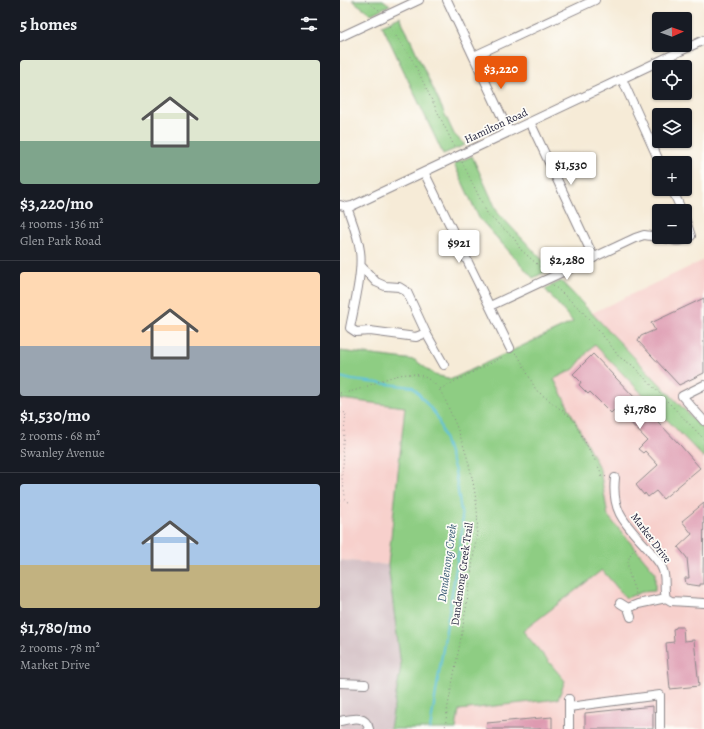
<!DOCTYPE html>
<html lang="en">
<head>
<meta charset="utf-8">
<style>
	:root { --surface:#171b24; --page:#20242c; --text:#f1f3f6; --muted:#9ea1a6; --line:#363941; --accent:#ea580c }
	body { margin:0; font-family:Alegreya,serif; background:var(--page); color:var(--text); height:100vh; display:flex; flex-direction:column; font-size:15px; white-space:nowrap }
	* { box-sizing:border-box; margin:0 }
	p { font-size:13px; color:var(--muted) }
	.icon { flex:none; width:22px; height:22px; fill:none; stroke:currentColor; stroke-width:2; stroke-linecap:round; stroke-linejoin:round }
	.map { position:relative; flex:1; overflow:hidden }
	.drawer { display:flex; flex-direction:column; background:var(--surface); width:340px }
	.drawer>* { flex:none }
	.needle { width:26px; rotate:88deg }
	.fabs { position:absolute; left:312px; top:12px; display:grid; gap:8px }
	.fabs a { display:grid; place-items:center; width:40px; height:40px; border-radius:4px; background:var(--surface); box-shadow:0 1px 3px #0004; font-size:20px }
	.price { position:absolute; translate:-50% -34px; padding:0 9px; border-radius:4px; background:#fff; color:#222; font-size:13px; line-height:26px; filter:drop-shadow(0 1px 2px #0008) }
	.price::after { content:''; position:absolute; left:50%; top:24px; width:12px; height:9px; margin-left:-6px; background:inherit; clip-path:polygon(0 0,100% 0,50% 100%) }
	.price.active { background:var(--accent); color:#fff }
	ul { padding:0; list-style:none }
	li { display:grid; align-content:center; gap:8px; height:212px; padding:0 20px }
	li+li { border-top:1px solid var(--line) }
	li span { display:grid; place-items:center; height:124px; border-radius:4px; color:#555 }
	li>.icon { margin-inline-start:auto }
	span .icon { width:72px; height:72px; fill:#fffc; stroke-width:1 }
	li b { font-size:17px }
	h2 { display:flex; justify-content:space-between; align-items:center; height:48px; padding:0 20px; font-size:17px }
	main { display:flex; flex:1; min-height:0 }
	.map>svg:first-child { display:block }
</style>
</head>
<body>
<main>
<section class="drawer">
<h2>5 homes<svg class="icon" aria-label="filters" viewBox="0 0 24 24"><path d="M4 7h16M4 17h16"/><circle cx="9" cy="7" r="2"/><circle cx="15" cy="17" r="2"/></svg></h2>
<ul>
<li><span style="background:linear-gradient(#dfe7d0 65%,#7fa58c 0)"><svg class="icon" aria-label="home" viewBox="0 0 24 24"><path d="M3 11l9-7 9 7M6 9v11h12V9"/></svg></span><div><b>$3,220/mo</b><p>4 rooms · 136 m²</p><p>Glen Park Road</p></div></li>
<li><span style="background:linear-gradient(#ffd9b3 60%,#9aa5b1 0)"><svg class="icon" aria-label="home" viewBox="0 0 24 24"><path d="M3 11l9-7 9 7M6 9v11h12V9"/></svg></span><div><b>$1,530/mo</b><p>2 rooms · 68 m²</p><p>Swanley Avenue</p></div></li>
<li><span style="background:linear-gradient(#a9c7e8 65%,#c2b280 0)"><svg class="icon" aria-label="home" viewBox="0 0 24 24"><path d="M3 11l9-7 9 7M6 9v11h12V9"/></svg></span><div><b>$1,780/mo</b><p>2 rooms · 78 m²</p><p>Market Drive</p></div></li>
</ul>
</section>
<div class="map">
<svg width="364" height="729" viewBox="0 0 364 729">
	<rect width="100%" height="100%" fill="#fdfcf7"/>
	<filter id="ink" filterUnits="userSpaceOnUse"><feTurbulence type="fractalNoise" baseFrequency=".025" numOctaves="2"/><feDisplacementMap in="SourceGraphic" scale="8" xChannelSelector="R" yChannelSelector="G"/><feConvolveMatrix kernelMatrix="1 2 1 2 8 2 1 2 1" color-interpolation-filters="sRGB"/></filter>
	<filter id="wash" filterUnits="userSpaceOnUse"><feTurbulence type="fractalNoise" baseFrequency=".012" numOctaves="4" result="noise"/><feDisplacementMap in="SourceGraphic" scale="16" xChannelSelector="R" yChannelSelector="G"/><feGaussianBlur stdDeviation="0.9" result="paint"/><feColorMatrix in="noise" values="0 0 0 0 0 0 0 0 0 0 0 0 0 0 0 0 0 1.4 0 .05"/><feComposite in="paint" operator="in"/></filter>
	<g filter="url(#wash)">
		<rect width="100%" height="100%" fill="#f6ebd7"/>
		<path fill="#f7d0cc" d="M 364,260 L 364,729 L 116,729 L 118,710 L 218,699 L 225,680 L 183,631 L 262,570 L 286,598 L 310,591 L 268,515 L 260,470 L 214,379 L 234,369 L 233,322 Z
			M 0,399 L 65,406 L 48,565 L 0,560 Z"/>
		<path fill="#d2bec3" d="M 0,560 L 48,565 L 61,666 L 50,729 L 0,729 Z"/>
		<path fill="#8ecd83" stroke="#58785f" d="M 12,0 L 43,0 L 50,5 L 31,14 Z
			M 60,17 L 114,134 L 125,145 L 103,154 L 42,25 Z
			M 132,156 L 158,213 L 211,269 L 193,278 L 139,218 L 114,164 Z
			M 221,281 L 364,430 L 364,458 L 254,344 L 234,369 L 214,379 L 260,470 L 268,516 L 315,572 L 315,591 L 302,592 L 286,598 L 262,570 L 183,631 L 225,681 L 218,699 L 119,710 L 116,729 L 50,729 L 61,666 L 48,565 L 65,407 L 0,399 L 0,351 L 75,360 L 95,375 L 112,379 L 233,322 L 205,289 Z"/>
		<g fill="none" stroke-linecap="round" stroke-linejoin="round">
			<path stroke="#5fc2de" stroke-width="2" d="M 0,377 L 12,380 L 73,387 L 97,416 L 115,471 L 123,525 L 90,729"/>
		</g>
		<g id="blocks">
			<path fill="#de9ab0" d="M 364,298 L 364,373 L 339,385 L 298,341 L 301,336 L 315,330 L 311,323 Z
				M 253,354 L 341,446 L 360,468 L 323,499 L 316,491 L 308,497 L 305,493 L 304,495 L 296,485 L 318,465 L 305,451 L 303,453 L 298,449 L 307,440 L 288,420 L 286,422 L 274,410 L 271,413 L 250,392 L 248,394 L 239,385 L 241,382 L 233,374 Z
				M 364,503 L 363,584 L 360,584 L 360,586 L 346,584 L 345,578 L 349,578 L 347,558 L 338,547 L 352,534 L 342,521 Z
				M 336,627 L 343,627 L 344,641 L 354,640 L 359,686 L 330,689 L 326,643 L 334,642 L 333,629 L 336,628 Z
				M 313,706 L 313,729 L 245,729 L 245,713 Z
				M 212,717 L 212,729 L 146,729 L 147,723 Z"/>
		</g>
	</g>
	<g filter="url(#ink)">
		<use href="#blocks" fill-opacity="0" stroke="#8c8689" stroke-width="1"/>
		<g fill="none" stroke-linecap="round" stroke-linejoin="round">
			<g stroke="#8c8689" stroke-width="10">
				<path id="minor" d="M 107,0 L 169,132
					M 0,37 L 79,0
					M 134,56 L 255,0
					M 282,79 L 320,163
					M 190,122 L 254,258
					M 84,172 L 170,348
					M 332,189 L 342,211
					M 0,205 L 7,207 L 12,206 L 364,40
					M 7,207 C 12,222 18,236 20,251 C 23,271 14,307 10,328 L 16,332 L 30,331 L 76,337 L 86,333 L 104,365
					M 320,237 C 331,240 342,244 351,236 L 345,218
					M 21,266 L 36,282 L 45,286 L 59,287 L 67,292 L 86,333
					M 150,306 L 295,238 L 304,235 L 319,237
					M 364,385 L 342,396 L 364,421
					M 275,478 C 271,514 287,525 309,550 C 313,556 319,561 322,568 C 327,577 323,588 326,598 L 331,601 L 364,603
					M 280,603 L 288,608 L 291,617
					M 288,608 L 298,604 L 326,598
					M 0,683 L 25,684
					M 229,699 L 229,729
					M 229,707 L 320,695 L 320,729
					M 0,721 C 11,719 26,714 29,729"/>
			</g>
			<path stroke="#8c8689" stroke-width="1" stroke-dasharray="1 3" stroke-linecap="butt" d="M 25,0 L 39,10
				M 47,23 L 73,61 L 115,148
				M 122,162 L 148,215 L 174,238 L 180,249 L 206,272
				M 213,285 L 241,310 L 269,343 L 279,357 L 292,365 L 364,439
				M 175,353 L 178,355 L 196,390 L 233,419 L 261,472
				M 100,389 L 167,355
				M 0,393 C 27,392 55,367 82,376 C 100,383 105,400 112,416 C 125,445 134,478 137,510 C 139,529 134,548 132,567 C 126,615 116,663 107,711 L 105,729
				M 0,412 L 6,413 L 2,453 C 5,461 2,467 2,476 C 2,484 6,493 5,502
				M 261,476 L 269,477
				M 0,501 L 11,502
				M 296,548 C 280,561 292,581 297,597"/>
			<use href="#minor" stroke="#fff" stroke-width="8"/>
		</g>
	</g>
	<g text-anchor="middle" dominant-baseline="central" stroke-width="3.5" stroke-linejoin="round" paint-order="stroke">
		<g font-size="11" fill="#22223b" stroke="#fdfcf7">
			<text transform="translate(156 126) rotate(-25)">Hamilton Road</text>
			<text transform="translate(311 538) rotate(53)">Market Drive</text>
			<text transform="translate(122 574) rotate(-82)">Dandenong Creek Trail</text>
		</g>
		<g font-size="12" font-style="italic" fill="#375a74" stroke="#fdfcf7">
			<text transform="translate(107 563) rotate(-82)">Dandenong Creek</text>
		</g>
	</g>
</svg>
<div class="fabs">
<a><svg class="needle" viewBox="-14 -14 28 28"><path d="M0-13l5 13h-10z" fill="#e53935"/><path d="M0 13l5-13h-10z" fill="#9ea1a6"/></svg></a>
<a><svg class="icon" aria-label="locate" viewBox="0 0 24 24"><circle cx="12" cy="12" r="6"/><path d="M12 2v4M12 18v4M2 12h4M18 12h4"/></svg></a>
<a><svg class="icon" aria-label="layers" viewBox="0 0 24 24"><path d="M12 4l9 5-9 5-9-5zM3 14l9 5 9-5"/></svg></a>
<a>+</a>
<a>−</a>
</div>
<b class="price active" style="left:161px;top:90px">$3,220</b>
<b class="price" style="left:231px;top:186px">$1,530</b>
<b class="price" style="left:119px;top:264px">$921</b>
<b class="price" style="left:227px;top:281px">$2,280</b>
<b class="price" style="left:300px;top:430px">$1,780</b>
</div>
</main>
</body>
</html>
